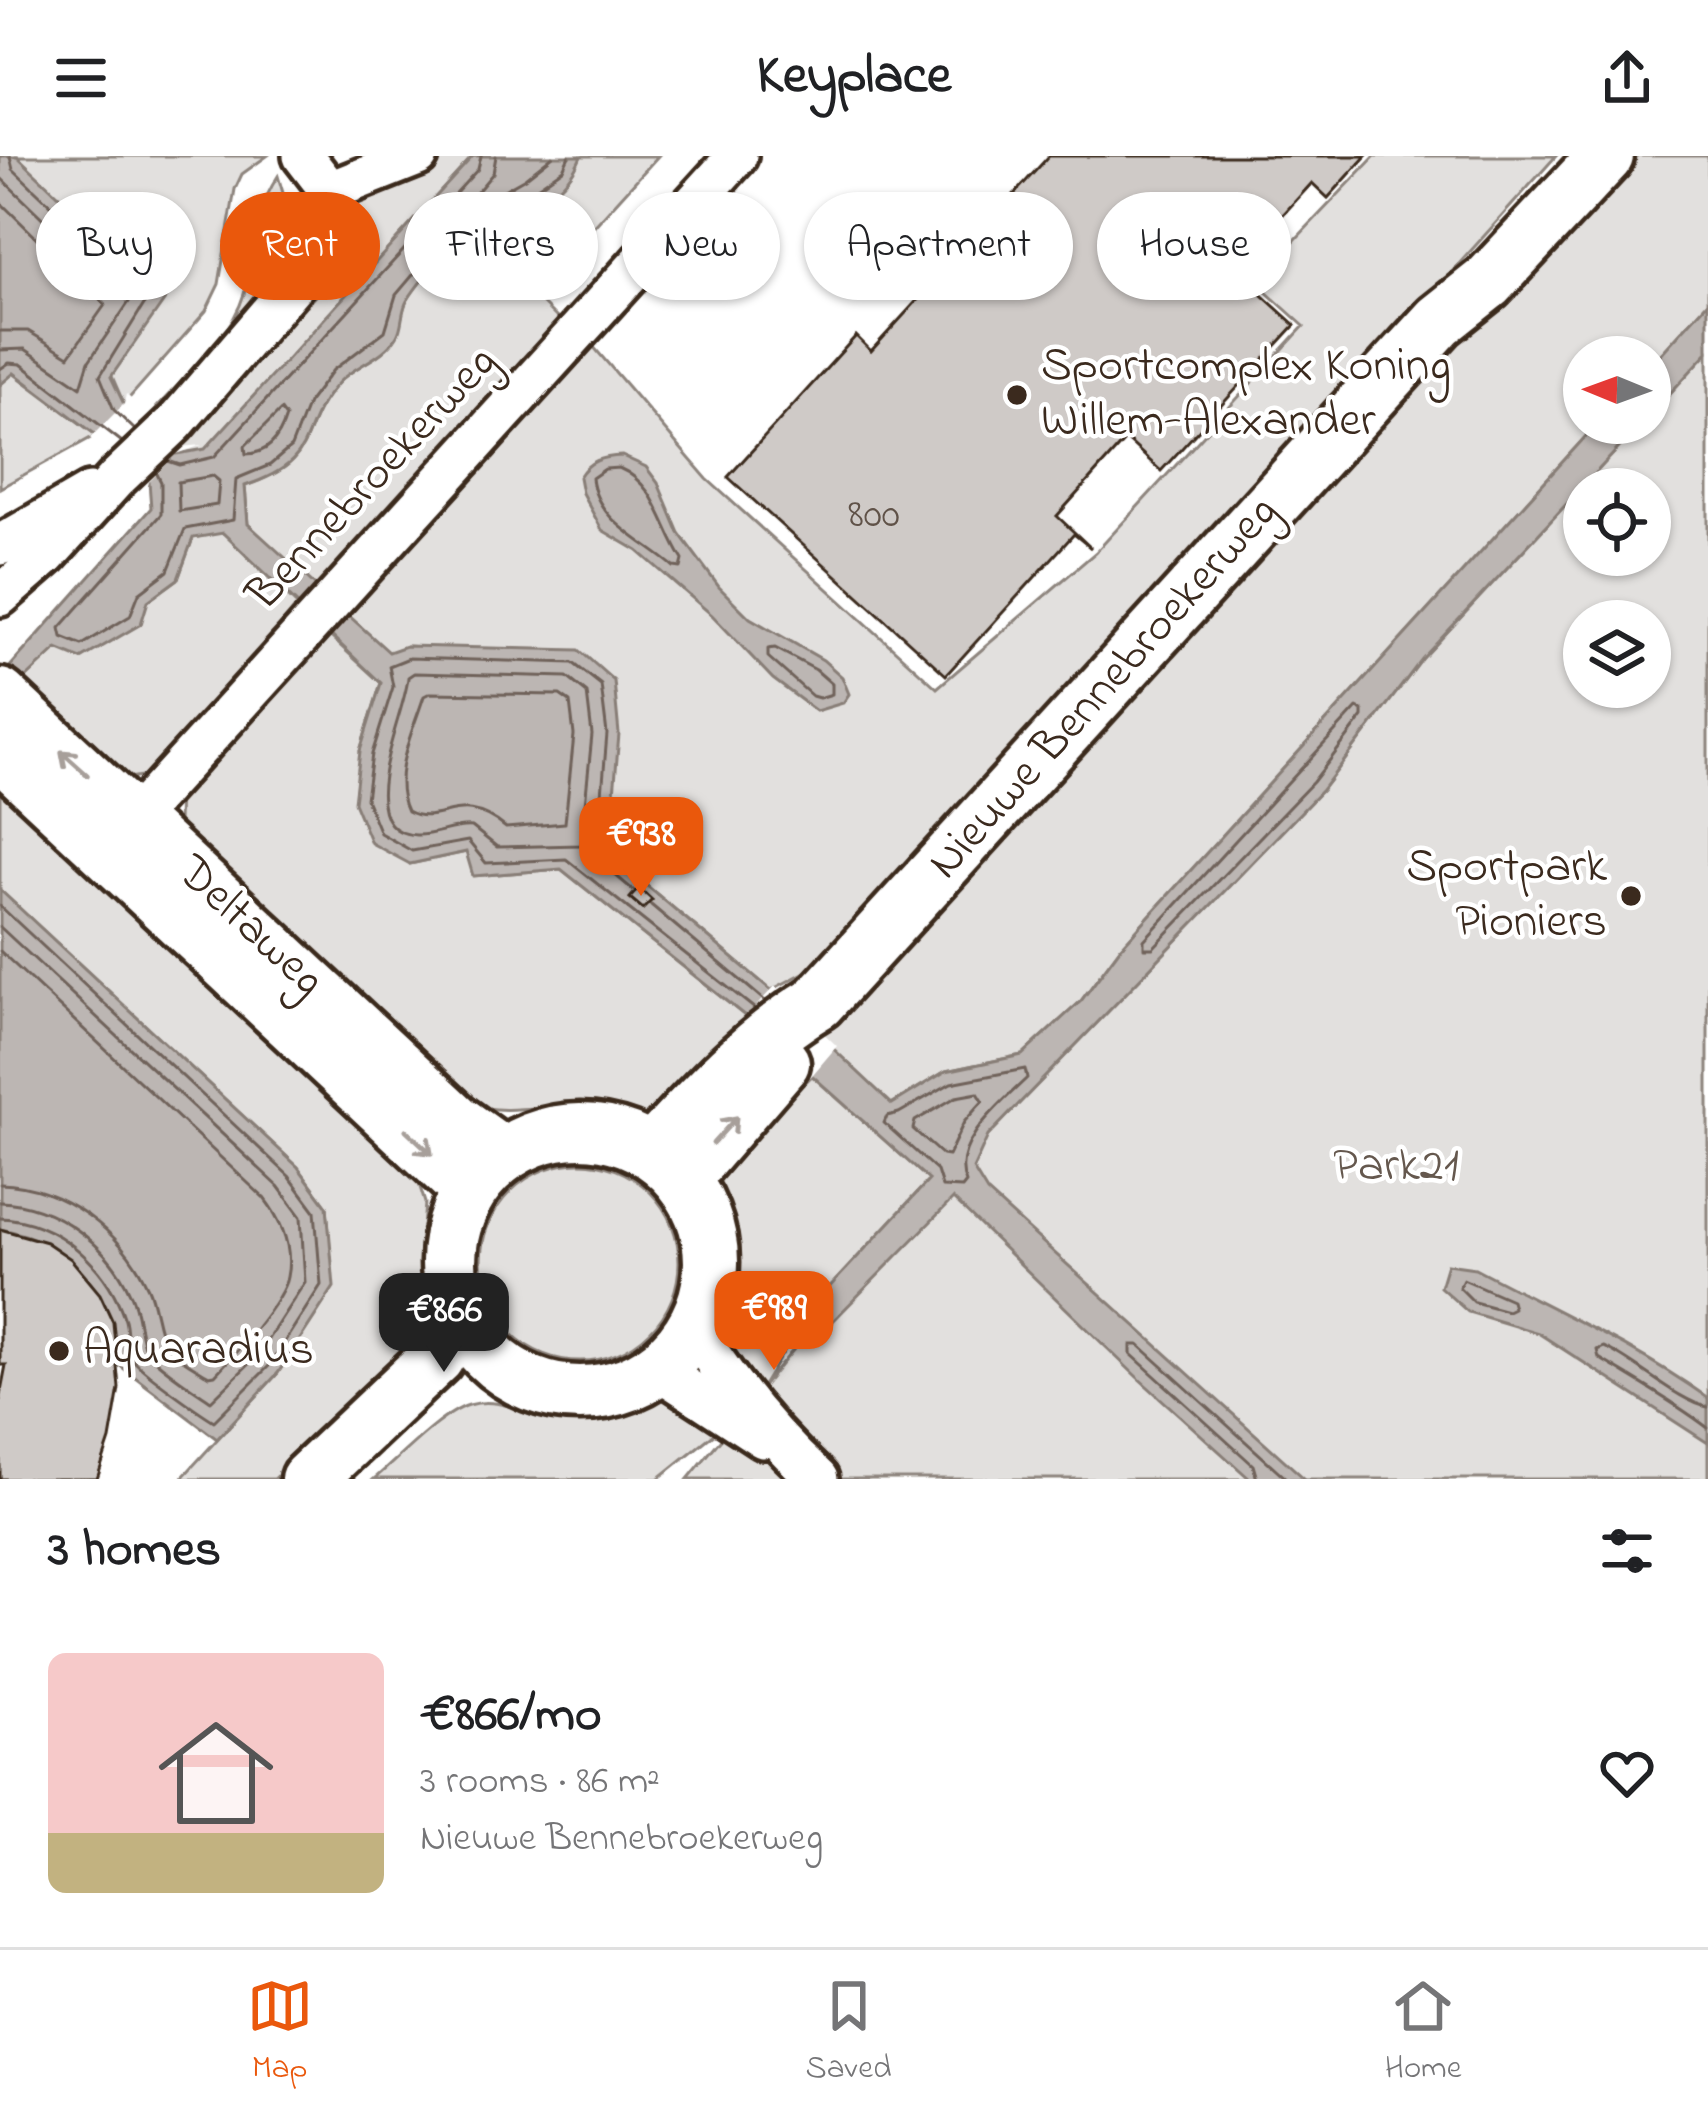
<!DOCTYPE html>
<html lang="en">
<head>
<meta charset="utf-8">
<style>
	:root { --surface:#fff; --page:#f2f2f2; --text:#202124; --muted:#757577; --line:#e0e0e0; --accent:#ea580c }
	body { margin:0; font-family:"Indie Flower",sans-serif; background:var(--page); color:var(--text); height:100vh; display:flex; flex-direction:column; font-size:45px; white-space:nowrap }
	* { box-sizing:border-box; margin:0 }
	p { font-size:39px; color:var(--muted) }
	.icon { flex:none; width:66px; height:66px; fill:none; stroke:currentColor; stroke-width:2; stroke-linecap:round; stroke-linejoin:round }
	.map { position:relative; height:1323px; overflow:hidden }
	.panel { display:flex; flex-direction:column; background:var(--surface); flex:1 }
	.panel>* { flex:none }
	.top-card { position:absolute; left:36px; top:36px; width:1638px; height:108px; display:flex; gap:24px }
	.needle { width:78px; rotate:271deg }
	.controls { position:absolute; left:1563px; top:180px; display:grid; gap:24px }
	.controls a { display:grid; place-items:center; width:108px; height:108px; border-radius:50%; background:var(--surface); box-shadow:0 3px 9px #0004; font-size:60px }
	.price { position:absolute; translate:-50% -102px; padding:0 27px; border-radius:24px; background:var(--accent); color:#fff; font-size:39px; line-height:78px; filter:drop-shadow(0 3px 6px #0008) }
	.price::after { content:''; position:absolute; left:50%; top:72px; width:36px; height:27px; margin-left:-18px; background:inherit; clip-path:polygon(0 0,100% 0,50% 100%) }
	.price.current { background:#222; color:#fff }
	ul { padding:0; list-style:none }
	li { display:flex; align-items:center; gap:36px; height:300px; padding:0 48px }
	li span { display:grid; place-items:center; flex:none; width:336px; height:240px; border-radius:18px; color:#555 }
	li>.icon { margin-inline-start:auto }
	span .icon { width:144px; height:144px; fill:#fffc; stroke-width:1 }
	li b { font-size:51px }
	h2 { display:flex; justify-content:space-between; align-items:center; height:144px; padding:0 48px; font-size:51px }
	.tag { padding:0 42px; border-radius:54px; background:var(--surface); box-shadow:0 3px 9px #0004; font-size:42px; line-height:108px }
	.tag.current { background:var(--accent); color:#fff }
	header { display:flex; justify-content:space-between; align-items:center; height:156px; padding:0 48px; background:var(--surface); font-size:54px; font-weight:700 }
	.tab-bar { display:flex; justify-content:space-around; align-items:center; height:168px; border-top:3px solid var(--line); background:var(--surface); font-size:33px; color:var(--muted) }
	.tab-bar a { display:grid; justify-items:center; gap:6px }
	.tab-bar .current { color:var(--accent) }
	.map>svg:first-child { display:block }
</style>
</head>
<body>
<header><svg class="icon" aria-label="menu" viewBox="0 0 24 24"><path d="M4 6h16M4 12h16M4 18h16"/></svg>Keyplace<svg class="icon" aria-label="share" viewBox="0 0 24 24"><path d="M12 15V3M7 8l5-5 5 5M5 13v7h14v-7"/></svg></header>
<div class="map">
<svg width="1708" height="1323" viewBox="0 0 1708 1323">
	<rect width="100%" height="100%" fill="#fff"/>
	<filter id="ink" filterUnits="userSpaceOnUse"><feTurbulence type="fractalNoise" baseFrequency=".00833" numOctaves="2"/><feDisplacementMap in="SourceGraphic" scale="24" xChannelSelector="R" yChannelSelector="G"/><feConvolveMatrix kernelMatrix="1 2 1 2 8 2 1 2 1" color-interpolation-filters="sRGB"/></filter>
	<g filter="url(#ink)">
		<path fill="#e2e0de" stroke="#8e857e" stroke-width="3" fill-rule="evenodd" d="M 17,0 L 267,0 L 242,18 L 235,33 L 219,128 L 206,155 L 124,248 Z
			M 441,0 L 473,0 L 205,294 L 177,298 L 173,291 L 328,126 L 347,90 L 354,45 L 421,21 Z
			M 581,0 L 658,0 L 533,138 L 560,165 L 316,433 L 248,368 L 245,330 C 325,304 293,275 339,226 C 355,209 384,202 396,180 C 402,170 401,155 407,145 C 415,132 431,112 443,102 C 484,68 560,54 581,0 Z
			M 1375,0 L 1556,0 L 1360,218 L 809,814 L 771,834 L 609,698 L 465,494 L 406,490 L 389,497 L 343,458 L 586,182 L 707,323 L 937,532 L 1096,396 L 1304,170 L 1255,126 Z
			M 1622,0 L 1708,0 L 1708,146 L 1650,210 L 1650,201 L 1584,201 L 1584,267 L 1598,267 L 1121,791 L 1081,845 L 1022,899 L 946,915 L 891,948 L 820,882 L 999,677 Z
			M 278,20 L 293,71 L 269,137 L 165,258 L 157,251 C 187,218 231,182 244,138 C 258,93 250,63 278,20 Z
			M 1708,196 L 1708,1323 L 688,1323 L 761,1234 C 746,1215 723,1193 723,1167 C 723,1156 731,1142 733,1130 C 739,1089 728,1054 708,1019 L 812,920 L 929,1024 L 811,1151 L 761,1233 L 832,1147 L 988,980 L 1322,634 L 1422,503 L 1642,267 L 1650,267 L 1650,259 ZM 1584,333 L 1650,333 L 1650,399 L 1584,399 ZM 1584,465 L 1650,465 L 1650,531 L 1584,531 Z
			M 13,217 L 96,279 L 0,332 L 0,229 Z
			M 222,376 L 297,449 L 160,617 L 104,626 L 13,534 L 57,492 L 148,445 L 178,423 L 193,382 Z
			M 324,475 L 381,527 L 360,595 L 410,708 L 467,696 L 474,720 L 561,713 L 750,864 L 658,970 C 631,957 604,948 574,949 C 536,950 505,959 468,948 L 178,670 L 179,626 Z
			M 0,626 L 415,1015 L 425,1047 L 420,1110 L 430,1171 L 404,1208 L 274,1323 L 181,1323 L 278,1217 L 333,1131 L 327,1050 L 298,1011 L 0,734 Z
			M481 1106a99 99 0 1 1 198 0a99 99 0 1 1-198 0Z
			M 658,1242 L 678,1243 L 720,1273 L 658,1323 L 374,1323 C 399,1302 440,1258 469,1249 C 496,1241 516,1254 541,1260 C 583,1269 620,1261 658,1242 Z"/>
		<path fill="#bcb6b3" stroke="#887e77" stroke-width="3" d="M 0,0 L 17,0 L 166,142 L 111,221 L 124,248 L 177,298 L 205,293 L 473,0 L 581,0 C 560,55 485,67 443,102 C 431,112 415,132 407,145 C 401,155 403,170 397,180 C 384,202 355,209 339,226 C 293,275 325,303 245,330 L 248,368 L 389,496 L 406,490 L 579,494 L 614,525 L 619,578 L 609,698 L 771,834 L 892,948 L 946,915 L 1022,899 L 1081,845 L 1121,791 L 1598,267 L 1642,267 L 1422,503 L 1322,634 L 988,980 L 973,1013 L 987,1036 L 1305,1323 L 1250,1323 L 1137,1221 L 953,1043 L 828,1170 L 811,1151 L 929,1024 L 750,864 L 561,713 L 473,720 L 466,696 L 410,708 L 371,687 L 354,646 L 360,595 L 381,527 L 223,377 L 193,382 L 178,423 L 148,445 L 141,468 L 81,503 L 57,493 L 13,534 L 0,522 L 151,352 L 149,326 L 96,279 L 14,217 L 0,229 Z
			M 1708,146 L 1708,196 L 1650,259 L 1650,210 Z
			M 622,300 L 646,311 L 658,327 L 679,377 L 719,431 L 750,462 L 823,504 L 842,521 L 849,538 L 843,547 L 816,555 L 773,523 L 712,459 L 638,395 L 602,374 L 582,337 L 579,321 C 589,304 603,301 622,300 Z
			M 0,734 L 298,1011 L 327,1050 L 334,1131 L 278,1217 L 217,1283 L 119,1209 C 113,1138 73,1085 0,1073 Z
			M 1447,1108 L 1475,1112 C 1554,1154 1635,1190 1708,1242 L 1708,1287 L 1538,1177 L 1468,1156 L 1440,1131 Z"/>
		<path fill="#fff" d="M 126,238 L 180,291 L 202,289 L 177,298 L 149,326 L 144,344 L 144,329 L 90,282 L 124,248 Z
			M 775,830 L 837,890 L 808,924 L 742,865 Z"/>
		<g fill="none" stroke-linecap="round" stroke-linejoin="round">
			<path stroke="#6f625a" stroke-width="3" d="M 10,0 L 13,13 L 148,142 L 100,220 L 114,254 L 135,274
				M 496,0 L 493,17 L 471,43 L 474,51 L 525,22 L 553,0
				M 0,21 L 129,146 L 89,205 L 81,231 L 25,193 L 0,194
				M 0,46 L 105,149 L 69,200 L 28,175 L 0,175
				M 0,213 L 9,207 L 21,208 L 122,286
				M 281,254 L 286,261 C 280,281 269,298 246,298 L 245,290 Z
				M 168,305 L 180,309 L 214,301 L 478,13 L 481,0
				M 619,312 C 657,328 662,372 683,404 L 681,412 L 674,411 C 643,384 596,365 592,322 L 605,313 Z
				M 156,316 L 161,326 L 161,358 L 60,472 L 62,481 L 82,489 L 130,460 L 139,437 L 168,415 L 185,373 L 233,364 L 236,323 L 270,309 L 291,291 L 308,247 L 333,214 L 385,175 L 396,139 L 435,93 L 533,34 L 563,13 L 569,0
				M 213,320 L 219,325 L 217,349 L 179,355 L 178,326 Z
				M 775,492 L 816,514 L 832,528 L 832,538 L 819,542 L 812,540 L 768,501 L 768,493 Z
				M 414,517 L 567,521 L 587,537 L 592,579 L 581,689 L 497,691 L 472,671 C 453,669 435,680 416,679 C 346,676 407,554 408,521 Z
				M 430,537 L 560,539 L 570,546 L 574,579 L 565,667 L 506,672 C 459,632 440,673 407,655 C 390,620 413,575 424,540 Z
				M 1357,552 L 1363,555 L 1363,561 L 1313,626 L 1153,792 L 1144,792 L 1144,784 Z
				M 633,734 L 602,708 L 597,699 L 607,578 L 601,529 L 573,507 L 409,502 L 389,510 L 393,531 L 372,598 L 366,643 L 380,677 L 412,695 L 468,685 L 486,707 L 566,703 L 755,853
				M 651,749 L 765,845
				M 0,750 L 289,1020 L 315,1055 L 321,1129 L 269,1210 L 214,1265 C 201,1257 136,1212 131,1201 C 126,1191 128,1175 125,1164 C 108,1111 58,1064 0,1062
				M 0,771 L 278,1030 L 301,1061 L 305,1126 L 257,1200 L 211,1245 C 198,1236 151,1206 145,1193 C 139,1180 139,1156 131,1139 C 109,1089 56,1048 0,1046
				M 0,795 L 264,1042 C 281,1064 293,1092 287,1121 C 283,1145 233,1200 215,1219 L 209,1220 C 196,1212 171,1199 164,1186 C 157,1174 155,1147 148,1132 C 122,1075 63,1030 0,1028
				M 1025,913 L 1027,922 C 1003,946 949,988 966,1027 L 962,1032 L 942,1031 L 937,1015 L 884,967 L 887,960 L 899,957 L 951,927 Z
				M 978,937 L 983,945 L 964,966 L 948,1000 L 942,999 L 913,973 L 915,965 L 956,941 Z
				M 1463,1123 L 1511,1144 L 1513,1152 L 1507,1155 L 1474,1146 L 1459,1131 Z
				M 1708,1251 C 1681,1247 1635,1205 1604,1191 L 1597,1194 L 1599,1202 C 1636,1225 1676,1247 1708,1272
				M 1257,1323 L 1253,1309 L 1131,1198 L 1131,1189 L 1139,1189 L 1287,1323"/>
		</g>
		<path fill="#cfcac7" stroke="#3b2a1e" stroke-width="3" d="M 1049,0 L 1366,0 L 1328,42 L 1312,27 L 1233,113 L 1295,169 L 1161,315 L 1126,283 L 1057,360 L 1091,392 L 1074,378 L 946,519 L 728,321 L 856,180 L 871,195 Z
			M 639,732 L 652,744 L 643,753 L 630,742 Z
			M 0,1073 L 46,1086 L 71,1103 L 100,1138 L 113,1166 L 119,1232 L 110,1284 L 97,1323 L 0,1323 L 0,1240 L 6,1209 L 0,1209 Z"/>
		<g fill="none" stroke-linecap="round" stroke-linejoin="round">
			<g stroke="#3b2a1e" stroke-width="48">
				<path id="street" d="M 303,0 L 330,35
					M 330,35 L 418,0
					M 0,389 L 90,337
					M 0,440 L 47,399 L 116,323 L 175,267 L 319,99 L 330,35
					M 135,662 L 737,0
					M 693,1172 C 727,1226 771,1280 818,1323
					M 657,1213 L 763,1282"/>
			</g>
			<g stroke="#3b2a1e" stroke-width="63">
				<path id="secondary" d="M 0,540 L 457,966 L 503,999
					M 0,596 L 470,1035
					M449 1106a131 131 0 1 1 262 0a131 131 0 1 1-262 0Z
					M 652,996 C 703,940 753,885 818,846 L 1439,165 L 1488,126 L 1606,0
					M 682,1023 L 782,907
					M 308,1323 L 436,1202 L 460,1162"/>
			</g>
			<use href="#street" stroke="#fff" stroke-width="39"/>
			<use href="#secondary" stroke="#fff" stroke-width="54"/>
		</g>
		<circle fill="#aaa39e" cx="561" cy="54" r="12"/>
		<defs><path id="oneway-shaft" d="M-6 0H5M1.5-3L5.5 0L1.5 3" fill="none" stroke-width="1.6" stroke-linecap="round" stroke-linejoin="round" transform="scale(3)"/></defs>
		<g stroke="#a79f9a">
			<use href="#oneway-shaft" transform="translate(74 607) rotate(-138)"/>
			<use href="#oneway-shaft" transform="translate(725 974) rotate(-48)"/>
			<use href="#oneway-shaft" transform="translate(419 986) rotate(43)"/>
		</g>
	</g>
	<g fill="#3b2a1e" stroke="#fff" stroke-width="4.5">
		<circle cx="1017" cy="239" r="12"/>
		<circle cx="1631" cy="740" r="12"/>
		<circle cx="59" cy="1195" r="12"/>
	</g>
	<g text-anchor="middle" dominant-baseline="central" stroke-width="9" stroke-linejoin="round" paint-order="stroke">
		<g font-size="42" fill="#605248">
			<text x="874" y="359">800</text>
		</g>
		<g font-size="48" fill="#3b2a1e" stroke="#fff" text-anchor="start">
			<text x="1041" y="211">Sportcomplex Koning<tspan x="1041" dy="55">Willem-Alexander</tspan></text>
			<text x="1607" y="712" text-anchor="end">Sportpark<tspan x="1607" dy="55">Pioniers</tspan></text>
			<text x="83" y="1195">Aquaradius</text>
		</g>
		<g font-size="48" fill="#3b2a1e" stroke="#fff">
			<text transform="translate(373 323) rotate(-47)">Bennebroekerweg</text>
			<text transform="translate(1104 532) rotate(-48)">Nieuwe Bennebroekerweg</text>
			<text transform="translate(250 771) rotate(43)">Deltaweg</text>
		</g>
		<g font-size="48" fill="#65584e" stroke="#fff">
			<text x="1396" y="1011">Park21</text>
		</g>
	</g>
</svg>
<div class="controls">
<a><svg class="needle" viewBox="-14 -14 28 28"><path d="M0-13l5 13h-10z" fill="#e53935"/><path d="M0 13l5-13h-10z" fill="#757577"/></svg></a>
<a><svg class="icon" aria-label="locate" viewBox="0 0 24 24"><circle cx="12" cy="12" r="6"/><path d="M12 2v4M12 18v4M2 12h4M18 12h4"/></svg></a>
<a><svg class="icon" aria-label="layers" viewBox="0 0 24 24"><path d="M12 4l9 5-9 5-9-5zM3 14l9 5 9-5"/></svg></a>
</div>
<b class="price" style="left:641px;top:743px">€938</b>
<b class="price" style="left:774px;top:1217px">€989</b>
<b class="price current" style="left:444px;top:1219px">€866</b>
<div class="top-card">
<a class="tag">Buy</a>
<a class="tag current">Rent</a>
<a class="tag">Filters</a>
<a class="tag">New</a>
<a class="tag">Apartment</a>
<a class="tag">House</a>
</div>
</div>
<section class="panel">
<h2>3 homes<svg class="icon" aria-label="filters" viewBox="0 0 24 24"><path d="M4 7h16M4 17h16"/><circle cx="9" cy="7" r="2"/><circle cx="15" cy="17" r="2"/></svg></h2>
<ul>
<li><span style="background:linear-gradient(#f6c9c9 75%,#c2b280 0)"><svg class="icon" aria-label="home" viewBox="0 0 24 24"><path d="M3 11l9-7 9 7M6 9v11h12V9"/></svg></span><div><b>€866/mo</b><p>3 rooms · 86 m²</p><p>Nieuwe Bennebroekerweg</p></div><svg class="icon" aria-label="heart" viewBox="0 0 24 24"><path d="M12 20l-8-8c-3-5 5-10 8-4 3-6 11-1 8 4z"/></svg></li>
</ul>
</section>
<nav class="tab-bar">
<a class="current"><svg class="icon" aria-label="map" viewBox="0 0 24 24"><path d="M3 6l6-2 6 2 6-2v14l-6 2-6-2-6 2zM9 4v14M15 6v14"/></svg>Map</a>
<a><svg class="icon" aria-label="saved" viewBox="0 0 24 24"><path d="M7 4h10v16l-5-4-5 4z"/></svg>Saved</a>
<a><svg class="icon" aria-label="home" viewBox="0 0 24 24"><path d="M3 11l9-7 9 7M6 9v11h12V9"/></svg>Home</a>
</nav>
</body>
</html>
